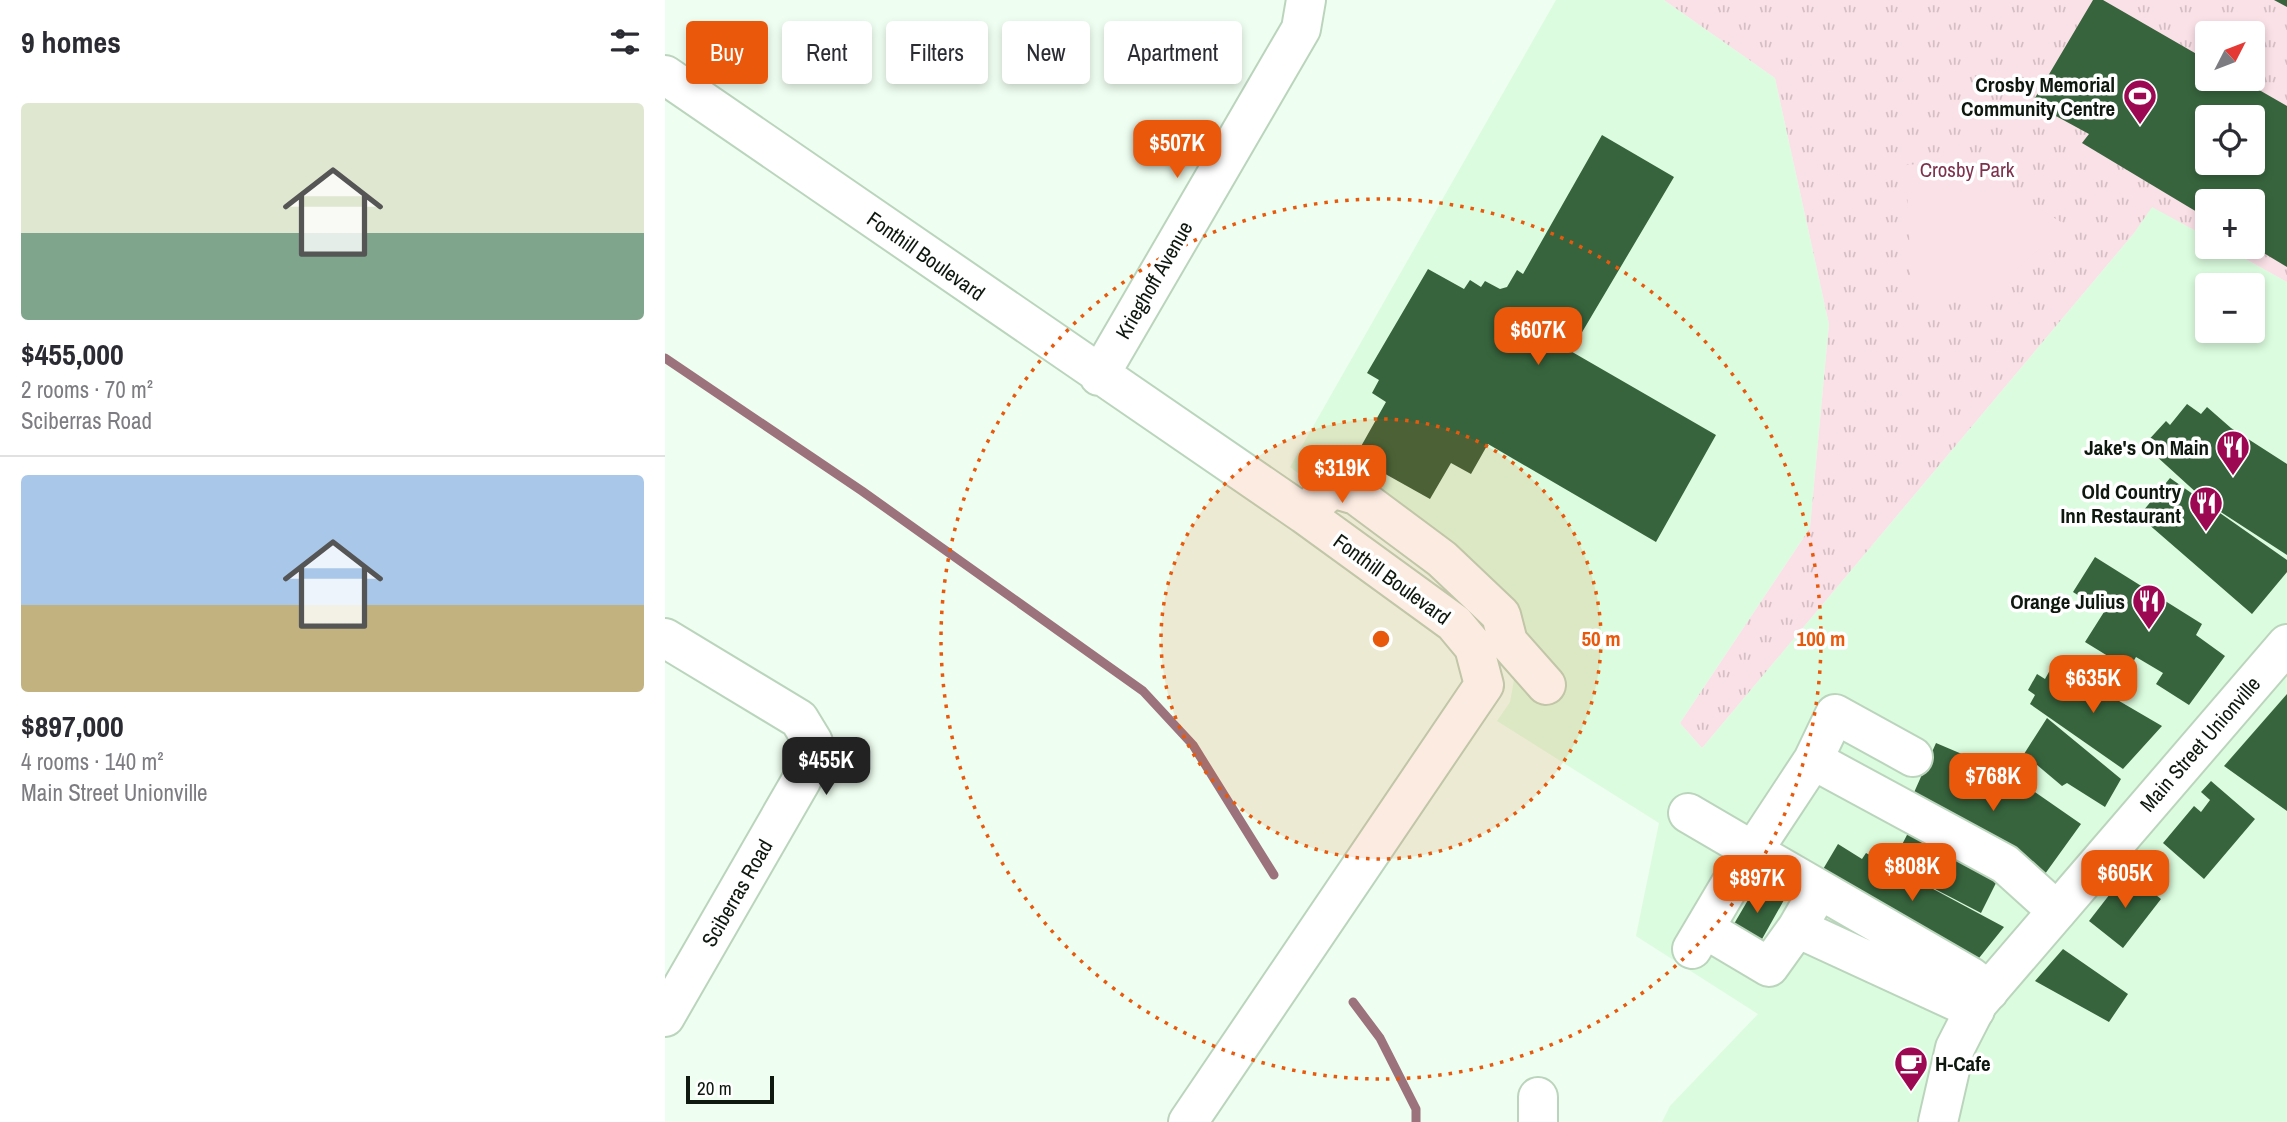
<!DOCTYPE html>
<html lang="en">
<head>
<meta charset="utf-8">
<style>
	:root { --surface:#fff; --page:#f2f2f3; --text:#2b2b33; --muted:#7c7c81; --line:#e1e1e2; --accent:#ea580c }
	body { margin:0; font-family:"Archivo Narrow",sans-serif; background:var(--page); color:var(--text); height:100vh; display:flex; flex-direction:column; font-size:26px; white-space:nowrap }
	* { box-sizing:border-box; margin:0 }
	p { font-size:23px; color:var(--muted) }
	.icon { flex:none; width:38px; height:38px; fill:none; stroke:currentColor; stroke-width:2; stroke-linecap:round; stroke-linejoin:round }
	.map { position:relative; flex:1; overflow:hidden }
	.details { display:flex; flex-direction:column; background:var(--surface); width:665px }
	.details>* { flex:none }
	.banner { position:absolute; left:21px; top:21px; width:665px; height:63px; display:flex; gap:14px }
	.needle { width:46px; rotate:48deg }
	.fabs { position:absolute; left:1530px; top:21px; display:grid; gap:14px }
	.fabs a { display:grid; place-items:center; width:70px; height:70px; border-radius:7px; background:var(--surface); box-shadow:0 4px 10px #0003; font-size:35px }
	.scale { position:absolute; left:21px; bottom:18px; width:88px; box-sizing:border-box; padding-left:7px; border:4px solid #0e180f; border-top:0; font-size:19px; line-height:24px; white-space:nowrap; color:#0e180f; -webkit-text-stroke:5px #fff; paint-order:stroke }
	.price { position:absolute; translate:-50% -60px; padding:0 16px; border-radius:14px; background:var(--accent); color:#fff; font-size:23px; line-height:46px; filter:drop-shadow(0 2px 4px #0008) }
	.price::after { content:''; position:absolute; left:50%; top:42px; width:21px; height:16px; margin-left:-10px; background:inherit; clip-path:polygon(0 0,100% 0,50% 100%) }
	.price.active { background:#222; color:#fff }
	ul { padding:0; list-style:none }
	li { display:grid; align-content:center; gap:14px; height:371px; padding:0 21px }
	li+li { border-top:2px solid var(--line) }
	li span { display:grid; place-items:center; height:217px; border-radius:7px; color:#555 }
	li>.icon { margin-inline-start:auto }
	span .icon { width:126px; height:126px; fill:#fffc; stroke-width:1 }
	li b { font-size:30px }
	h2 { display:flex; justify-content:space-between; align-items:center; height:84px; padding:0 21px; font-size:30px }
	.tag { padding:0 24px; border-radius:7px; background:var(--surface); box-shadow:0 4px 10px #0003; font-size:24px; line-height:63px }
	.tag.active { background:var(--accent); color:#fff }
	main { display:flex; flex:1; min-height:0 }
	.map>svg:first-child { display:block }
</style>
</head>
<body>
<main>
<section class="details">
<h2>9 homes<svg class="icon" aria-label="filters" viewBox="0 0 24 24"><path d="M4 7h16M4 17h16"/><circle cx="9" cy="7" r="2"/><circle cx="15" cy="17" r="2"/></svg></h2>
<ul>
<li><span style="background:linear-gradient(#dfe7d0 60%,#7fa58c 0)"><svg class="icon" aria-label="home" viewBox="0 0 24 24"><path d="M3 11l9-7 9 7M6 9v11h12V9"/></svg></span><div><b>$455,000</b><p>2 rooms · 70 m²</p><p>Sciberras Road</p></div></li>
<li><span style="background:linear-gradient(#a9c7e8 60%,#c2b280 0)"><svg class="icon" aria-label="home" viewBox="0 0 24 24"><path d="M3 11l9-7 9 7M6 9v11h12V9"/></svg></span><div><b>$897,000</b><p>4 rooms · 140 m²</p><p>Main Street Unionville</p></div></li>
</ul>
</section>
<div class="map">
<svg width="1622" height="1122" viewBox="0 0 1622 1122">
	<defs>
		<pattern id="park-tufts" width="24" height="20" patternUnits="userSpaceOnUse" patternTransform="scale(1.75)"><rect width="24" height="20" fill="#fae0e7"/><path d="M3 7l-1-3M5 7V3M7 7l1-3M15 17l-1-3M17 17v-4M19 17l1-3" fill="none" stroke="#d5bfc5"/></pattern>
	</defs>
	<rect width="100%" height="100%" fill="#eefef0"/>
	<path fill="#dbfcde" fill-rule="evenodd" d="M 891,0 L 999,0 L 1110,78 L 1164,324 L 1145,528 L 1015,723 L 1037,748 L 1469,233 L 1487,206 L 1542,237 L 1542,247 L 1559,247 L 1622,282 L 1622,1122 L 997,1122 L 1005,1106 L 1093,1014 L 971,936 L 994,823 L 832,721 L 845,702 L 852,663 L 834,631 L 625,467 ZM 1542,285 L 1587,285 L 1587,331 L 1542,331 Z"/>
	<path fill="url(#park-tufts)" fill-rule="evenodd" d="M 999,0 L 1622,0 L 1622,282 L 1559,247 L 1587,247 L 1587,201 L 1542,201 L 1542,237 L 1487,207 L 1469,233 L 1037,748 L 1015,723 L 1145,528 L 1164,324 L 1110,78 ZM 1542,33 L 1587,33 L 1587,79 L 1542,79 ZM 1542,117 L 1587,117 L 1587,163 L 1542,163 Z"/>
	<path fill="#fae0e7" d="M 1295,161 L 1401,225 L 1315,302 L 1247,302 L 1241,165 Z"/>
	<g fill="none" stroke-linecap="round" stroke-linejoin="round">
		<path stroke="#9c727d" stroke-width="9" d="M 0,358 L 197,491 L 478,691 L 528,745 L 609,875
			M 688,1002 L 715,1038 L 751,1109 L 751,1122"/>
	</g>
	<path fill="#37643d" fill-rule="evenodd" d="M 1428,0 L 1438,0 L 1542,60 L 1542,79 L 1575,79 L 1622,106 L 1622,267 L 1587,246 L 1587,201 L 1542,201 L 1542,218 L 1417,143 L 1424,134 L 1367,103 ZM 1542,117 L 1587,117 L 1587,163 L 1542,163 Z
		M 1609,0 L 1622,0 L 1622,7 Z
		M 937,135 L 1009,177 L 913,339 L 890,325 L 883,338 L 1051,435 L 991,542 L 823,444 L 806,474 L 786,463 L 765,499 L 690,457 L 721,402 L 707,393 L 714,380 L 702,373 L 763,269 L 799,289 L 805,280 L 816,287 L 820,281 L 835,289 L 842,287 L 852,270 L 858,274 Z
		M 1522,404 L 1536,414 L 1542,407 L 1566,428 L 1622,464 L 1622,555 L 1545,505 L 1479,445 L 1501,421 L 1505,425 Z
		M 1505,478 L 1622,560 L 1622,572 L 1587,614 L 1474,516 Z
		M 1430,557 L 1537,624 L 1531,635 L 1560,656 L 1524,705 L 1491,684 L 1498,673 L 1471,657 L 1464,669 L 1420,642 L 1439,612 L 1408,592 Z
		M 1389,663 L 1497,726 L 1458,769 L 1365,704 L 1370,695 L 1363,690 L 1372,674 L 1380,679 Z
		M 1622,694 L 1622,811 L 1559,766 Z
		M 1382,718 L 1456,779 L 1440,807 L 1402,783 L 1397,786 L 1359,754 Z
		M 1271,743 L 1344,774 L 1416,824 L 1372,885 L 1243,806 Z
		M 1546,781 L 1590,819 L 1539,879 L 1498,843 L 1529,806 L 1536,812 L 1545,800 L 1536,792 Z
		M 1243,833 L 1333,879 L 1316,913 L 1226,866 Z
		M 1173,844 L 1197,859 L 1201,853 L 1339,927 L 1310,963 L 1154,876 Z
		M 1462,872 L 1496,899 L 1458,948 L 1424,921 Z
		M 1093,883 L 1119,900 L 1092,948 L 1066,929 Z
		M 1398,949 L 1463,994 L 1444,1022 L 1370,981 Z"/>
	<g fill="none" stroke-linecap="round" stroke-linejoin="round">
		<g stroke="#bbd5bd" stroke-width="42">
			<path id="minor" d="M 0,75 L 639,514 L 789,623 L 809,647 L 819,685 L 523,1122
				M 434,376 L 636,29 L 641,0
				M 639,514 L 667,488 L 691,495 L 777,559 L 836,615 L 843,642 L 881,685
				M 0,638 L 134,719 L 148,742 L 147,754 L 136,781 L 0,1017
				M 1248,757 L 1170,714 L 1148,760 L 1088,851 L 1306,977 L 1324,991
				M 1148,760 L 1340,864 L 1392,911
				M 1023,813 L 1088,851 L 1075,868 L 1027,949
				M 1154,890 L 1132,928 L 1310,1010
				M 1040,929 L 1104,967 L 1132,928
				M 873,1122 L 873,1097"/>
		</g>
		<g stroke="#bbd5bd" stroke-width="42">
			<path id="major" d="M 1273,1122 L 1290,1048 L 1313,1003 L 1622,644"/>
		</g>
		<use href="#minor" stroke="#fff" stroke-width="38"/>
		<use href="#major" stroke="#fff" stroke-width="38"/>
	</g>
	<circle cx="716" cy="639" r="220" fill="#e8590c" fill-opacity=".12"/>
	<g fill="none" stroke="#e8590c" stroke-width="3.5" stroke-dasharray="3.5 7">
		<circle cx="716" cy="639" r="220"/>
		<circle cx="716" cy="639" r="440"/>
	</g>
	<defs>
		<g id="stadium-pin" transform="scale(1.75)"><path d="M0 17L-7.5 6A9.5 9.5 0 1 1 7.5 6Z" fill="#9d0853" stroke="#fff"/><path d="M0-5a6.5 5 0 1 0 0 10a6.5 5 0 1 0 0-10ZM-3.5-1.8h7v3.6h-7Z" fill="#fff"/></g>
		<g id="restaurant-pin" transform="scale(1.75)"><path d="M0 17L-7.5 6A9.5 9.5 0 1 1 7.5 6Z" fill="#9d0853" stroke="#fff"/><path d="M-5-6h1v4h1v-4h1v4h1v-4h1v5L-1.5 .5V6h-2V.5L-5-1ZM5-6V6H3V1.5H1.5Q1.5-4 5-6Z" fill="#fff"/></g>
		<g id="cafe-pin" transform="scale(1.75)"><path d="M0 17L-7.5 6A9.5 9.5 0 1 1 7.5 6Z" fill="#9d0853" stroke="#fff"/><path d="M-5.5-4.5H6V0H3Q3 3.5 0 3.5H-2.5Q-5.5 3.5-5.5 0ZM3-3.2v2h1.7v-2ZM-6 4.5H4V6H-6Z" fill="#fff"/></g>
	</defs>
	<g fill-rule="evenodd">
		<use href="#stadium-pin" x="1475" y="96"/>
		<use href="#restaurant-pin" x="1568" y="447"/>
		<use href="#restaurant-pin" x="1541" y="503"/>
		<use href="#restaurant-pin" x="1484" y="601"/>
		<use href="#cafe-pin" x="1246" y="1063"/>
	</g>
	<g text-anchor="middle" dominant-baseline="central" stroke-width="7" stroke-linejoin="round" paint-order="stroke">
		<g font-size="21" font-weight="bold" fill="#0e180f" stroke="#fff" text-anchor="end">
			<text x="1450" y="84">Crosby Memorial<tspan x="1450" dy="24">Community Centre</tspan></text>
			<text x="1544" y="447">Jake's On Main</text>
			<text x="1516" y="491">Old Country<tspan x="1516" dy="24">Inn Restaurant</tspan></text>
			<text x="1460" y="601">Orange Julius</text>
			<text x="1270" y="1063" text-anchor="start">H-Cafe</text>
		</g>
		<g font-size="21" fill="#7d314d" stroke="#fff">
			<text x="1302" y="169">Crosby Park</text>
		</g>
		<g font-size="21" fill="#0e180f" stroke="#fff">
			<text transform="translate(261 256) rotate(35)">Fonthill Boulevard</text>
			<text transform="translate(489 280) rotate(-60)">Krieghoff Avenue</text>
			<text transform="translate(727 579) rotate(36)">Fonthill Boulevard</text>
			<text transform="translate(1535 744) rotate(-49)">Main Street Unionville</text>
			<text transform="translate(72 893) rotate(-60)">Sciberras Road</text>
		</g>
	</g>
	<circle cx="716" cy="639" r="10" fill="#e8590c" stroke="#fff" stroke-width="3.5"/>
	<g font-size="21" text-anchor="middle" font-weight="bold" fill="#e8590c" stroke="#fff" stroke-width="7" stroke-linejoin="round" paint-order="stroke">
		<text x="936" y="646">50 m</text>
		<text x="1156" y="646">100 m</text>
	</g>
</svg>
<div class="fabs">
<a><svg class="needle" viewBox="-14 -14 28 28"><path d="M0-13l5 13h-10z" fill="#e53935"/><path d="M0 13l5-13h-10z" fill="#7c7c81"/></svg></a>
<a><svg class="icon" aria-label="locate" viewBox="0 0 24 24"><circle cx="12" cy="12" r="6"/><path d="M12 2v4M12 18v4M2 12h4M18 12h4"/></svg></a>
<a>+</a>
<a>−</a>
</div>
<div class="scale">20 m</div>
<b class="price" style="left:512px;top:180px">$507K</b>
<b class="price" style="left:873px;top:367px">$607K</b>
<b class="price" style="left:677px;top:505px">$319K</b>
<b class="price" style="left:1428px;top:715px">$635K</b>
<b class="price active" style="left:161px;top:797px">$455K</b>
<b class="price" style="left:1328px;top:813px">$768K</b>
<b class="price" style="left:1247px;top:903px">$808K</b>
<b class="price" style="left:1460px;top:910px">$605K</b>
<b class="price" style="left:1092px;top:915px">$897K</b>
<div class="banner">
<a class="tag active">Buy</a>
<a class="tag">Rent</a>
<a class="tag">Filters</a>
<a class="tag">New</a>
<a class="tag">Apartment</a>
</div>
</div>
</main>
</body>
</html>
